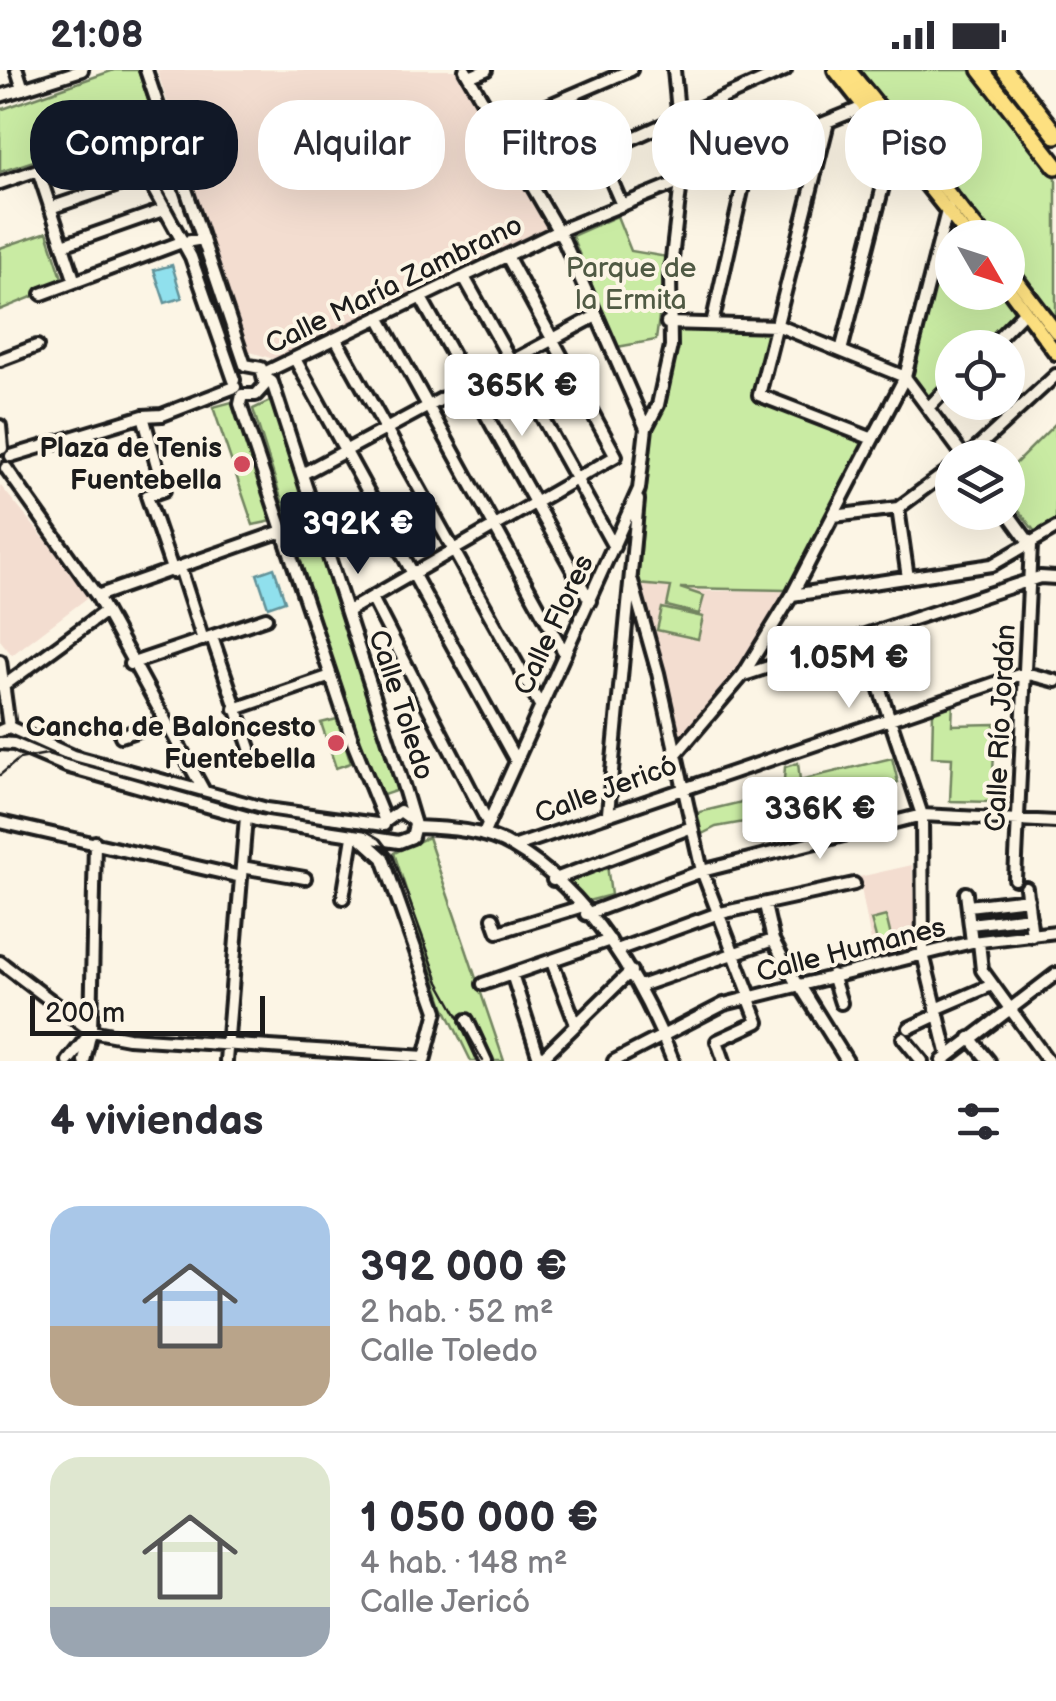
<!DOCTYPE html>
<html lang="es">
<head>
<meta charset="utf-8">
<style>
	:root { --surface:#fff; --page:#f2f2f3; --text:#2b2b33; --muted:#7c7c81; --line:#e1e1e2; --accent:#111827 }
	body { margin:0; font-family:"Balsamiq Sans",sans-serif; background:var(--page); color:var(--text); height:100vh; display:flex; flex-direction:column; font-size:38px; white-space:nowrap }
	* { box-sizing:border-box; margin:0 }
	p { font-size:32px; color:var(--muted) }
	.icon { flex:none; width:55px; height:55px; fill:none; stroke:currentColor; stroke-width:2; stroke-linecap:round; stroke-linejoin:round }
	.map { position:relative; height:991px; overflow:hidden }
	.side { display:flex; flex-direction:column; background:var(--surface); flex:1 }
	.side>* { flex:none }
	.banner { position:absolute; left:30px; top:30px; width:998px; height:90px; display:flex; gap:20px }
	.needle { width:65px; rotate:129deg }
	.controls { position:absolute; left:935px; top:150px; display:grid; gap:20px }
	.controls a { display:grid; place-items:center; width:90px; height:90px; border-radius:50%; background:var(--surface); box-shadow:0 10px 40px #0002; font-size:50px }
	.scale { position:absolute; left:30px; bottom:25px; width:235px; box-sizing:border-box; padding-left:10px; border:5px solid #1c1c1c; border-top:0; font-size:28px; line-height:35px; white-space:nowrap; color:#1c1c1c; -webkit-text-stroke:8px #fcf5e5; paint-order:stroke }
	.price { position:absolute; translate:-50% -85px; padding:0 22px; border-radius:10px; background:#fff; color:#222; font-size:32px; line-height:65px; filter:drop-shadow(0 2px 5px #0008) }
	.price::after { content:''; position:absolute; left:50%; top:60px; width:30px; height:22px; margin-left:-15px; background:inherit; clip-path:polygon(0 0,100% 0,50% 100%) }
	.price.on { background:var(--accent); color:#fff }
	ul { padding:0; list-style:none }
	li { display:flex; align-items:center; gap:30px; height:250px; padding:0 50px }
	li+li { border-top:2px solid var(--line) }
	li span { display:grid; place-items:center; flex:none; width:280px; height:200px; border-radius:30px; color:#555 }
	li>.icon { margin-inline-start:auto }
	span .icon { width:120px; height:120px; fill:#fffc; stroke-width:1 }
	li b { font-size:42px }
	h2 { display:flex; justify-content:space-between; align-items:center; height:120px; padding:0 50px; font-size:42px }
	.pill { padding:0 35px; border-radius:40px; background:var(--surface); box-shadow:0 10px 40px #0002; font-size:35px; line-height:90px }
	.pill.on { background:var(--accent); color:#fff }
	.status { display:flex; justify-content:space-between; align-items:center; height:70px; padding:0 50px; background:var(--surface); direction:ltr }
	.status svg { height:28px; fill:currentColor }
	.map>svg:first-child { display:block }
</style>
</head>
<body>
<div class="status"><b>21:08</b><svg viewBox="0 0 49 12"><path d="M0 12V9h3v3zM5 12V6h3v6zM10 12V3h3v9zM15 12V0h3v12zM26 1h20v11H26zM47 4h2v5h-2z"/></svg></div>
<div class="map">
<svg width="1056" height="991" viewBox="0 0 1056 991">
	<rect width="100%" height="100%" fill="#fcf5e5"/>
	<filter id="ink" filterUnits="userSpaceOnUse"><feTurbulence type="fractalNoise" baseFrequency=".01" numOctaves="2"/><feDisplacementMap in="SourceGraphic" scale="20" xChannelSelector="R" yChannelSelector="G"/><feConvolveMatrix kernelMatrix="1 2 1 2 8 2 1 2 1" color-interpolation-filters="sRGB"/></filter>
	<g filter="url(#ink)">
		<path fill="#f3ddd0" d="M 157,0 L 460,0 L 552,159 L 280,291 L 247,281 Z
			M 0,415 L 91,525 L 12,585 L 0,570 Z
			M 638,514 L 710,521 L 786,520 L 741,597 L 678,671 Z
			M 912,795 L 916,879 L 875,893 L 859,807 Z"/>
		<path fill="#c9eba3" stroke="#728460" stroke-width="2.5" d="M 114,0 L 138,0 L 154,47 L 150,53 L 0,102 L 0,40 Z
			M 860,0 L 972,0 L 1056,108 L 1056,248 L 1008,184 L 1008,168 L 995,167 Z
			M 952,141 L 972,167 L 952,168 L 952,222 L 1008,222 L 1024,238 L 984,277 L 952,278 L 952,309 L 927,334 L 909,307 Z
			M 617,146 L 631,181 L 667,187 L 656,270 L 617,277 L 572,166 Z
			M 47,162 L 64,214 L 0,240 L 0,178 Z
			M 675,258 L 771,260 L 754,328 L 867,371 L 786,520 L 680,518 L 704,526 L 699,544 L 667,536 L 671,517 L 638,514 L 652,355 C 670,324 673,293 675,258 Z
			M 272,330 L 404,718 L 375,728 L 253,339 Z
			M 232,332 L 272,451 L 253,455 L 213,337 Z
			M 1056,353 L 1056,449 L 1036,463 L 1008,427 L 1008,401 Z
			M 662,538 L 703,547 L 698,569 L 657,560 Z
			M 953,632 L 952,655 L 995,654 L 992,732 L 950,731 L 952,688 L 932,687 L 933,641 Z
			M 337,649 L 351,693 L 336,698 L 321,653 Z
			M 25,668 L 224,731 L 222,738 L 56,691 L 22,675 Z
			M 892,688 L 898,712 L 813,733 L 814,756 L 796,759 L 795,743 L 716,757 L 700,765 L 696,745 L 700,742 L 783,722 L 785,697 L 798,693 L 800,710 Z
			M 428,767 L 504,991 L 471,991 L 444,936 L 394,783 Z
			M 607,795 L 611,825 L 588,831 L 567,812 Z
			M 886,846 L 893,875 L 879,879 L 871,850 Z"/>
		<path fill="#90e0ed" stroke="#629299" stroke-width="2.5" d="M 172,195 L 182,228 L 165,233 L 154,200 Z
			M 274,498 L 285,531 L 268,537 L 257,504 Z"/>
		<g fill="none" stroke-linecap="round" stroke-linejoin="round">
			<g stroke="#1c1c1c" stroke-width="18">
				<path id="minor" d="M 17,0 L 23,19
					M 146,0 L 245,295
					M 465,0 L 564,171 L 646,358
					M 469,7 L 486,0
					M 0,26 L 82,0
					M 828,52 L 759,325 L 873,369
					M 498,57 L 631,0
					M 126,69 L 191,187 L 234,310
					M 599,82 L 622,135
					M 38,100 L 74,209
					M 0,113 L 165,56
					M 531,114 L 785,0
					M 50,138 L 145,106
					M 63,175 L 163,140
					M 464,207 L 614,477
					M 42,224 L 179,173 L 203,169
					M 421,228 L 590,531
					M 379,247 L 565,584
					M 667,253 L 779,256 L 905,307 L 965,388
					M 712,254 L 750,85
					M 336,269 L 541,637
					M 989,278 L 1025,241
					M 841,281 L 894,73
					M 295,289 L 516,691
					M 0,290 L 37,276
					M 264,303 L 558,161 L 871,34
					M 242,325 L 240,334 L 354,675 L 385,751
					M 242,325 L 256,325 L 265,315 L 261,298 L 245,295
					M 928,338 L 952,313
					M 143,346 L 164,420 L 147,426 L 173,502
					M 0,356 L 2,378
					M 11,386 L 143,346 L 162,345 L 235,317
					M 966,388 L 1056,305
					M 6,398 L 97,526 L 205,723
					M 304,403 L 596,246
					M 898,438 L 908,508
					M 1007,442 L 1031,475 L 1015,809
					M 834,446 L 898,438 L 952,398
					M 180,498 L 203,570
					M 632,511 L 658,603 L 702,801 L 751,928
					M 792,525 L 992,495 L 1056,458
					M 97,526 L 282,461
					M 372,528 L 488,753
					M 348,541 L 616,386 L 507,186
					M 862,566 L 922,745 L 923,884 L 948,986
					M 212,567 L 250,678
					M 0,591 L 9,657
					M 130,594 L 266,548
					M 744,605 L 1040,507 L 1056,508
					M 2,617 L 103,543
					M 235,639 L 331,606
					M 0,661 L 9,657 L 73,686 L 267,739 L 384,755
					M 121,666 L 163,652
					M 0,673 L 14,674 L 66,696 L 260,751 L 399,772 L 412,767 L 415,755 L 404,718 L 272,312 L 266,308
					M 676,684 L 743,605 L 792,525 L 905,307 L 948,137
					M 608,743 L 638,430
					M 0,752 L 241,807
					M 385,752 L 400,741 L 414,751
					M 415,757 C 447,758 485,760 513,777 C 590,822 642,912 673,991
					M 483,765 L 639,419 L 646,358 L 658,335 L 671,276 L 670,206 L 683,94 L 674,0
					M 362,769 L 383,788 L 437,941 L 424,991
					M 513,777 L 1025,603 L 1056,611
					M 242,797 L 305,808
					M 553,810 L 692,757
					M 1026,818 L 1032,866
					M 966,823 L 972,872
					M 343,828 L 353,767
					M 765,835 L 773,870 L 797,915
					M 968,836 L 1028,829
					M 586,844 L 702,801 L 922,745 L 1056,752
					M 493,848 L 498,862 L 580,837
					M 970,854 L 1030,847
					M 979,872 L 982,900 L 1048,991
					M 617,880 L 716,844 L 854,814
					M 0,892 L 91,961 L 128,968 L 425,987
					M 552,892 L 575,952
					M 512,904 L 540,991
					M 832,905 L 841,933
					M 483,914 L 610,870
					M 799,914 L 847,991
					M 640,916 L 773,870
					M 936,939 L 992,915
					M 467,950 L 486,991
					M 909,958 L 937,945
					M 903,968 L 922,991
					M 970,968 L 989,991
					M 68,991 L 88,966
					M 84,991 L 91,961 L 95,772
					M 226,991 L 246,747
					M 539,991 L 631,901
					M 614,991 L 724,934 L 972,872 L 1056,862
					M 724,991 L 717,971 L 758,952 L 749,929
					M 942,991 L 1056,904"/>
			</g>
			<g stroke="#1c1c1c" stroke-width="20">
				<path id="major" d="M 835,0 L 969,168
					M 849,0 L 985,168
					M 1008,198 L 1056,262
					M 1008,218 L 1056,283"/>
			</g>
			<g stroke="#1c1c1c" stroke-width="22">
				<path id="highway" d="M 981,0 L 1056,96
					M 1005,0 L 1056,65"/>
			</g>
			<use href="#minor" stroke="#fcf5e5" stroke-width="10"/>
			<use href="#major" stroke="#fde080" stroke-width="12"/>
			<use href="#highway" stroke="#fde080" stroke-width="15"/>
			<path stroke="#1c1c1c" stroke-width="2.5" d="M 0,705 L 19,689 L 47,684 L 271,745 L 361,758 L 380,769 L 393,786 L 439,912 L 483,991"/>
		</g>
	</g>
	<g fill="#d1495b" stroke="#fcf5e5" stroke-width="4">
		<circle cx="242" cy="394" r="10"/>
		<circle cx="336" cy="673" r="10"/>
	</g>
	<g text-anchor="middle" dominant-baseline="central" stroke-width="8" stroke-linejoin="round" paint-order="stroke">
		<g font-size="28" fill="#505a44" stroke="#fcf5e5">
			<text x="631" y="198">Parque de<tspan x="631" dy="32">la Ermita</tspan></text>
		</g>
		<g font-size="28" fill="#1c1c1c" stroke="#fcf5e5">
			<text transform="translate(394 215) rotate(-26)">Calle María Zambrano</text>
			<text transform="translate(554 555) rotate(-65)">Calle Flores</text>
			<text transform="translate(401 635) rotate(72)">Calle Toledo</text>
			<text transform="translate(1001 658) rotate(-87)">Calle Río Jordán</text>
			<text transform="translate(606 720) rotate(-20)">Calle Jericó</text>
			<text transform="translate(851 880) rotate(-14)">Calle Humanes</text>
		</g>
		<g font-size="28" font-weight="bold" fill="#1c1c1c" stroke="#fcf5e5" text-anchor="end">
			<text x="222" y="378">Plaza de Tenis<tspan x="222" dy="32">Fuentebella</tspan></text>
			<text x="316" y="657">Cancha de Baloncesto<tspan x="316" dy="32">Fuentebella</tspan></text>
		</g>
	</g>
</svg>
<div class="controls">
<a><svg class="needle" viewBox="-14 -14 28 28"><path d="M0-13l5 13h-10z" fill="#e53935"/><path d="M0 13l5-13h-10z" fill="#7c7c81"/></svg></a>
<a><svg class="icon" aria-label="locate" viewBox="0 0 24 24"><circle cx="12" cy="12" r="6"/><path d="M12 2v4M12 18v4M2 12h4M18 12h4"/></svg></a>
<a><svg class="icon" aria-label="layers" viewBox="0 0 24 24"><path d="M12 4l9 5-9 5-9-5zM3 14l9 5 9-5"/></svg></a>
</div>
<div class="scale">200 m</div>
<b class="price" style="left:522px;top:369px">365K €</b>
<b class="price on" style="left:358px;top:507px">392K €</b>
<b class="price" style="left:849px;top:641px">1.05M €</b>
<b class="price" style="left:820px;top:792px">336K €</b>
<div class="banner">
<a class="pill on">Comprar</a>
<a class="pill">Alquilar</a>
<a class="pill">Filtros</a>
<a class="pill">Nuevo</a>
<a class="pill">Piso</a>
</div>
</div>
<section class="side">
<h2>4 viviendas<svg class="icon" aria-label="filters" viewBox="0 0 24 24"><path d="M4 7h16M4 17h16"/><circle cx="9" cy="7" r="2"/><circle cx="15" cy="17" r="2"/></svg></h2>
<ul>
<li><span style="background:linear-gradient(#a9c7e8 60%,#b9a48a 0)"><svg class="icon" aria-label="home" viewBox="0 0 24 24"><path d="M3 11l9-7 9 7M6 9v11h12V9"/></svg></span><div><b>392 000 €</b><p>2 hab. · 52 m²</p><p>Calle Toledo</p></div></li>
<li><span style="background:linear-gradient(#dfe7d0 75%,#9aa5b1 0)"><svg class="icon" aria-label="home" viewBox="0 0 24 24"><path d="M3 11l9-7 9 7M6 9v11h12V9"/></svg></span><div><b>1 050 000 €</b><p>4 hab. · 148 m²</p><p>Calle Jericó</p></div></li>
</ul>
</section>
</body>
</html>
